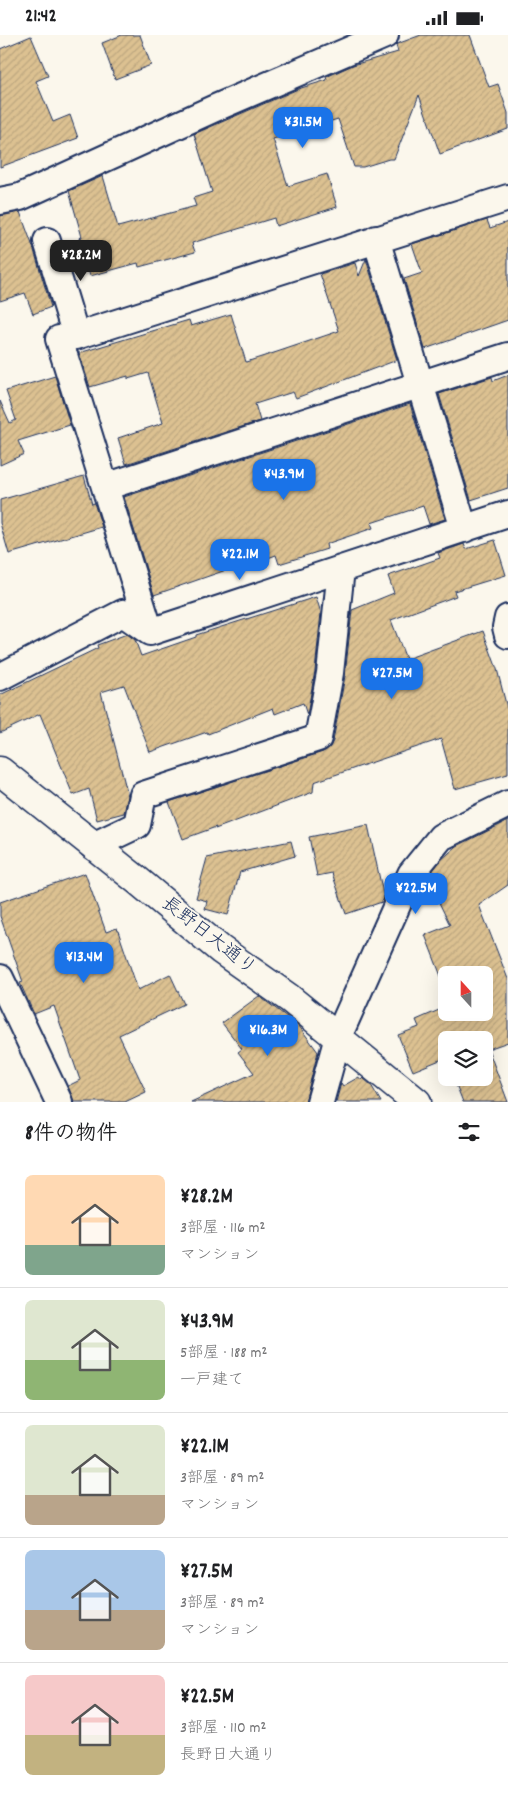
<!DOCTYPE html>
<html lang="ja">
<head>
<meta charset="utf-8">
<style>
	:root { --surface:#fff; --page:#f2f2f2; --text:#202124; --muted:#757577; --line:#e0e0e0; --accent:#1a73e8 }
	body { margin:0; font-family:Dekko,"Klee One",sans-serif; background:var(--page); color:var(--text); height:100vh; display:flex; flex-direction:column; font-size:19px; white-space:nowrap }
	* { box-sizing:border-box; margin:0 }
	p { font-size:16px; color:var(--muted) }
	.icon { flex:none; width:28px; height:28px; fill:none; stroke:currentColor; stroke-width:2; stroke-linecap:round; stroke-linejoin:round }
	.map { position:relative; height:1067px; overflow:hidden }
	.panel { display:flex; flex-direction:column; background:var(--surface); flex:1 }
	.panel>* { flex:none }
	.needle { width:32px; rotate:339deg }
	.controls { position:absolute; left:438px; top:931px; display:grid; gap:10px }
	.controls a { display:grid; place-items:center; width:55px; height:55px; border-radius:8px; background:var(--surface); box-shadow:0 5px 20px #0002; font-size:25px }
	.price { position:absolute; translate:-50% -42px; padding:0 11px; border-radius:10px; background:var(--accent); color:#fff; font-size:16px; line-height:32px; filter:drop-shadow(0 1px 2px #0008) }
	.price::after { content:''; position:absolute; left:50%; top:30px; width:15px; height:11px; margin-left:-8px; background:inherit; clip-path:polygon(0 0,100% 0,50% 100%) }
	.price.current { background:#222; color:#fff }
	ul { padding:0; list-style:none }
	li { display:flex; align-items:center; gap:15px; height:125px; padding:0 25px }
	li+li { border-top:1px solid var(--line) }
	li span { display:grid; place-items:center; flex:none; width:140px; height:100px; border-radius:8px; color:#555 }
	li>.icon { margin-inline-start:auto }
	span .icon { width:60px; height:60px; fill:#fffc; stroke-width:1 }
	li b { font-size:21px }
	h2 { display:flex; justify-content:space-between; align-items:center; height:60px; padding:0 25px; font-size:21px }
	.status { display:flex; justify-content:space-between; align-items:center; height:35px; padding:0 25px; background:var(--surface); direction:ltr }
	.status svg { height:14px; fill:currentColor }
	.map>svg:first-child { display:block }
</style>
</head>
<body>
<div class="status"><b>21:42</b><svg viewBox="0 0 49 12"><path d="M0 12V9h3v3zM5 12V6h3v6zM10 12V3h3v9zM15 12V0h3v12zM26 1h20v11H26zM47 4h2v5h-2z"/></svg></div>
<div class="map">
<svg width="508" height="1067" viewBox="0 0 508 1067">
	<defs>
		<pattern id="building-hatch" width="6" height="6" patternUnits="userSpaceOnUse" patternTransform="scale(1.25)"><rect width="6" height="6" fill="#dcc191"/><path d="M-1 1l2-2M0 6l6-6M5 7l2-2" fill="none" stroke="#bca67f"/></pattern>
	</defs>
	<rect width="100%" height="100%" fill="#fbf7ec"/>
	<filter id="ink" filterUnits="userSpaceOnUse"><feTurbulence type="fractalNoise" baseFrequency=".02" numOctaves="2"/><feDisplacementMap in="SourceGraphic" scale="10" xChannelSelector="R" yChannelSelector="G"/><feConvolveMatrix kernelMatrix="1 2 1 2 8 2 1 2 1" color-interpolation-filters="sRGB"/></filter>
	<g filter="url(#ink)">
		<path fill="url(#building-hatch)" stroke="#1b2f5e" d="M 122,0 L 140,0 L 151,30 L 115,44 L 102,8 Z
			M 421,0 L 470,0 L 489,52 L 498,49 L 508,78 L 508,94 L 440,119 L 419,60 L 394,124 L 389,124 L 363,132 L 354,132 L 338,84 L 273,104 L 288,151 L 327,139 L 337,172 L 276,191 L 274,183 L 192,208 L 195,217 L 139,232 L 138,228 L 90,241 L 79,203 L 82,202 L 69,156 L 103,141 L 118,192 L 196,171 L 193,163 L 212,157 L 194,99 L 298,54 L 327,45 L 326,42 L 353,30 L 398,17 L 396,10 L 397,9 Z
			M 31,1 L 48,41 L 36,46 L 53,87 L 70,80 L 78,103 L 0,132 L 0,14 Z
			M 20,177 L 33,212 L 51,272 L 33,279 L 25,258 L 0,266 L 0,181 Z
			M 487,185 L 490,193 L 508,187 L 508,285 L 425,314 L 404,244 L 422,238 L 412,209 Z
			M 366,224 L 397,325 L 296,363 L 293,357 L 255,369 L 260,386 L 126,429 L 118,403 L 163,388 L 148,338 L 128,344 L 128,341 L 90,352 L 79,318 L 189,285 L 191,291 L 231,279 L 246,327 L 280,316 L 339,296 L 320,239 L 355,228 L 359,241 Z
			M 508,340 L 508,453 L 471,465 L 439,359 L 492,342 L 493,346 Z
			M 55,341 L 70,390 L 18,406 L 24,419 L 0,430 L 0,366 L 10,388 L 16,385 L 6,356 Z
			M 410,369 L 445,484 L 429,489 L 423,471 L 371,488 L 373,493 L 326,509 L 327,514 L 279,529 L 276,520 L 233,536 L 232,533 L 154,560 L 124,462 Z
			M 84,441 L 92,469 L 94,468 L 102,492 L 9,519 L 0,488 L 0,465 Z
			M 495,505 L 506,540 L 454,556 L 456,561 L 391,585 L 406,624 L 483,596 L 497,634 L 508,677 L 508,739 L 455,754 L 441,704 L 314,747 L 313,757 L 215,794 L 216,792 L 183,804 L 169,767 L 323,717 L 330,712 L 333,706 L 345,641 L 352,575 L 394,558 L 388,541 L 440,523 L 438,518 L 464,509 L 466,514 Z
			M 316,562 L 321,578 L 315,636 L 307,680 L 303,668 L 275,679 L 273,673 L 208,699 L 207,697 L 150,717 L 124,650 L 101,657 L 128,761 L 124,778 L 97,785 L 89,754 L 73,760 L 40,679 L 0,698 L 0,660 L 98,613 L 97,610 L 127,599 L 135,605 L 141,621 L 196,602 L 196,600 Z
			M 508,786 L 508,850 L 479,870 L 508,944 L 508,1007 L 488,1014 L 508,1067 L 463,1067 L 453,1042 L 484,1042 L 484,1005 L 446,1005 L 446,1025 L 445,1023 L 413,1036 L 398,1000 L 419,992 L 416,985 L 446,972 L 446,978 L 484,978 L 484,940 L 446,940 L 446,954 L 425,900 L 450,890 L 427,843 L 441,825 L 457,811 Z
			M 368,790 L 384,863 L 382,867 L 346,879 L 332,838 L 317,841 L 309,802 Z
			M 291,806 L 295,821 L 240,837 L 228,880 L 205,874 L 207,866 L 196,863 L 207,823 Z
			M 85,838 L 106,897 L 117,893 L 138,955 L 170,939 L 184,969 L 119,1000 L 146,1057 L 125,1067 L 74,1067 L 68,1051 L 80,1045 L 54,971 L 34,979 L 20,948 L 23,947 L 0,881 L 0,867 Z
			M 259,961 L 299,991 L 318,1017 L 305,1067 L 191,1067 L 254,1038 L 238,1017 L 242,1014 L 222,988 Z
			M 359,1042 L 361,1045 L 363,1043 L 371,1050 L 381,1067 L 336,1067 L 341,1048 L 343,1051 Z"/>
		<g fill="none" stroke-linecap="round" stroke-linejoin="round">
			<g stroke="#1b2f5e" stroke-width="30">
				<path id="minor" d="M 0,166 L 20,162 L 213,74 L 385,0
					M 376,204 L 464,494
					M 47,206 L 76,301
					M 105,452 L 508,321
					M 508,583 L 506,592 L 508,600
					M 150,597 L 59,304 L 76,301 L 508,163
					M 0,642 L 123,578 L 150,597 L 508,479
					M 93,811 L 137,790 L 143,760 L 318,703 L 330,638 L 341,534
					M 0,943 L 59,1067
					M 320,1067 L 338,1002 L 411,839 L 441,802 L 508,769"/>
			</g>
			<g stroke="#1b2f5e" stroke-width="31">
				<path id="tertiary" d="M 0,736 L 137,845 L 221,915 L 289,963 L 417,1067"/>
			</g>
			<use href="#minor" stroke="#fbf7ec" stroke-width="26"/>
			<use href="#tertiary" stroke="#fbf7ec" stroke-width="28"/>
		</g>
	</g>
	<g text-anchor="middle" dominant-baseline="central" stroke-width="4" stroke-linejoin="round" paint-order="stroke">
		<g font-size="19" fill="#1b2f5e" stroke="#fbf7ec">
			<text transform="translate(208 902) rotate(38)">長野日大通り</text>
		</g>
	</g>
</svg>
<div class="controls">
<a><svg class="needle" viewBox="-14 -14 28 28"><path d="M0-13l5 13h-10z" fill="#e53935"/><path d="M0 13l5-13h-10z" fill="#757577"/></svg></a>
<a><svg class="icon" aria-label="layers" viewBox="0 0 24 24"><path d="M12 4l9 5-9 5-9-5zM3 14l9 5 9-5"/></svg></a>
</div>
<b class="price" style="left:303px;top:114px">¥31.5M</b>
<b class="price current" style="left:81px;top:247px">¥28.2M</b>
<b class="price" style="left:284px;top:466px">¥43.9M</b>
<b class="price" style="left:240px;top:546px">¥22.1M</b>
<b class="price" style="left:392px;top:665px">¥27.5M</b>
<b class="price" style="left:416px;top:880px">¥22.5M</b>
<b class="price" style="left:84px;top:949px">¥13.4M</b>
<b class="price" style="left:268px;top:1022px">¥16.3M</b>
</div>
<section class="panel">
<h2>8件の物件<svg class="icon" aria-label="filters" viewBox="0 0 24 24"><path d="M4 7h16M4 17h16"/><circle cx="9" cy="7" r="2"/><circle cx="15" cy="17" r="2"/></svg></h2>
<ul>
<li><span style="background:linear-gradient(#ffd9b3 70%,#7fa58c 0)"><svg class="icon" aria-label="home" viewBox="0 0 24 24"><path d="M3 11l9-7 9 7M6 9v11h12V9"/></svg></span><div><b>¥28.2M</b><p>3部屋 · 116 m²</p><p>マンション</p></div></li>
<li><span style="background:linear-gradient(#dfe7d0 60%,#8fb573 0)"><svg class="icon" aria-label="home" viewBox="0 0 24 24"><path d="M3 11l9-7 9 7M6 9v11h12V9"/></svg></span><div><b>¥43.9M</b><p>5部屋 · 188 m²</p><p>一戸建て</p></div></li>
<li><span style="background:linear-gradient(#dfe7d0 70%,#b9a48a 0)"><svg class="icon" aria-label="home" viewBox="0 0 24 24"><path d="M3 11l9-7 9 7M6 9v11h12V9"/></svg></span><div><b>¥22.1M</b><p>3部屋 · 89 m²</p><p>マンション</p></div></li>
<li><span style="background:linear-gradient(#a9c7e8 60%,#b9a48a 0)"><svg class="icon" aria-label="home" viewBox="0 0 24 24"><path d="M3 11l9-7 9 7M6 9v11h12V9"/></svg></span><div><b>¥27.5M</b><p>3部屋 · 89 m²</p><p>マンション</p></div></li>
<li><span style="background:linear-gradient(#f6c9c9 60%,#c2b280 0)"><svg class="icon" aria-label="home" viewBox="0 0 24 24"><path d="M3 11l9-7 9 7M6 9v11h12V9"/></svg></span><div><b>¥22.5M</b><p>3部屋 · 110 m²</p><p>長野日大通り</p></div></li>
</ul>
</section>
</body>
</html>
